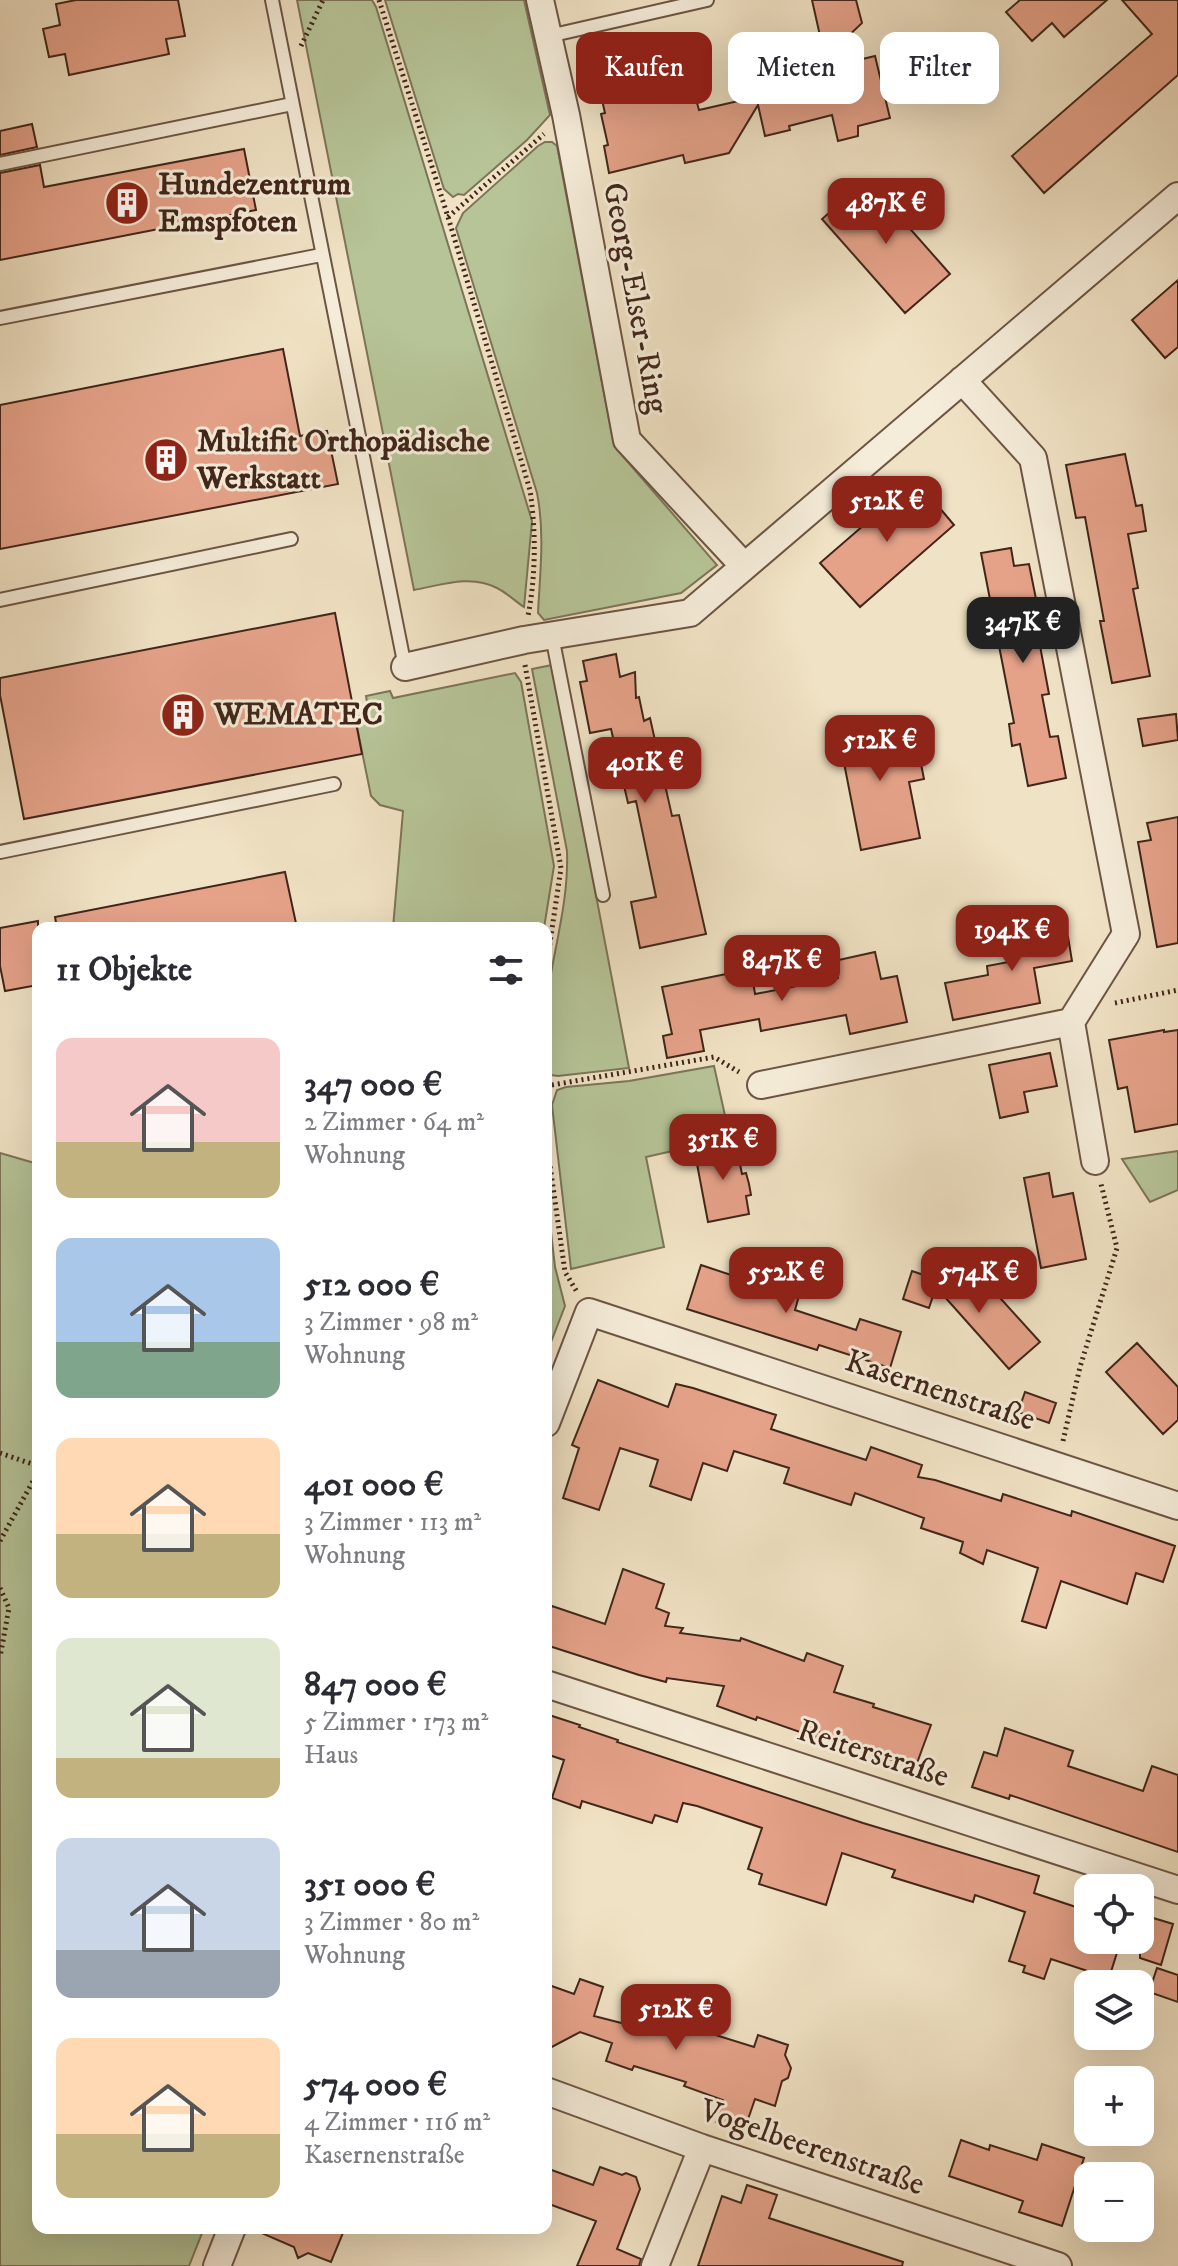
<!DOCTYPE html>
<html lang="de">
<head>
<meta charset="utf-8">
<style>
	:root { --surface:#fff; --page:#f2f2f3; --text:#2b2b33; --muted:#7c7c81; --accent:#8f2418 }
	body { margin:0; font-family:"IM FELL DW Pica",serif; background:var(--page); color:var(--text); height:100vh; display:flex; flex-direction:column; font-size:30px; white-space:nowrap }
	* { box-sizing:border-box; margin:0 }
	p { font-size:26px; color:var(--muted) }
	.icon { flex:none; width:44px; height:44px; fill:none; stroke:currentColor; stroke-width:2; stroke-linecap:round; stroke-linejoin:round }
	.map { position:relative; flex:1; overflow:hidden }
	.panel { position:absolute; left:32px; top:922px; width:520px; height:1312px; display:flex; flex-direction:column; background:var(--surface); border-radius:16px; box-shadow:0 8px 32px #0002 }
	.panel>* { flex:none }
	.top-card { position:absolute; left:576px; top:32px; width:482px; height:72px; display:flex; gap:16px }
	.buttons { position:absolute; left:1074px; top:1874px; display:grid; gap:16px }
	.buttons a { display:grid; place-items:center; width:80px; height:80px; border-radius:16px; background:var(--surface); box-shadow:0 8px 32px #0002; font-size:40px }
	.price { position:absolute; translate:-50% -68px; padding:0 18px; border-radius:16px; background:var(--accent); color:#fff; font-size:26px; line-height:52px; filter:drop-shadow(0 2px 4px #0008) }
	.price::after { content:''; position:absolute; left:50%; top:48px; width:24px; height:18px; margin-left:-12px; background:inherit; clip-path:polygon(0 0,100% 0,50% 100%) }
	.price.on { background:#222; color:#fff }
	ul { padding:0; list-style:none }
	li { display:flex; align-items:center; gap:24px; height:200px; padding:0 24px }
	li span { display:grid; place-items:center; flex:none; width:224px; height:160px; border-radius:16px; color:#555 }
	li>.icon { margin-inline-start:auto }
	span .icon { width:96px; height:96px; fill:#fffc; stroke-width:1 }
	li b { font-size:34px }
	h2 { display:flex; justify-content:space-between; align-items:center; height:96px; padding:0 24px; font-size:34px }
	.tag { padding:0 28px; border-radius:16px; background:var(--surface); box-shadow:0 8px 32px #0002; font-size:28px; line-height:72px }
	.tag.on { background:var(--accent); color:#fff }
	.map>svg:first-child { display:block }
</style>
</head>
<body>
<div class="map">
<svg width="1178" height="2266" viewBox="0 0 1178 2266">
	<rect width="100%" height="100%" fill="#f0e2c4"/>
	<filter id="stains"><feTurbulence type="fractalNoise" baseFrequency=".0025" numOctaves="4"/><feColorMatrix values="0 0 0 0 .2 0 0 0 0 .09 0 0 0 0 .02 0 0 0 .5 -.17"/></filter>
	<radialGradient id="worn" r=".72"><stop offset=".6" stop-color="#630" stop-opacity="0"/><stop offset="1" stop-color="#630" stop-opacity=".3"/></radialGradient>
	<path fill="#b6c497" stroke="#7c7558" stroke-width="2" d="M 297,0 L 372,0 L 376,7 L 532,521 L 524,607 C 515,601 507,593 497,588 C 471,574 441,585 414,590 Z
		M 385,0 L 524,0 L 550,115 L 527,140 L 464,195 L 458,194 L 453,197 L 444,189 Z
		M 545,142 L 552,142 L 557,146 L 614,446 L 717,565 L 681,593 L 544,620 L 538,613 C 540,573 545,533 537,493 L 456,228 L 463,213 L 538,146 Z
		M 552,665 L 629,1068 L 558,1076 L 551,1075 L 547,1069 C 545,1049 544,1027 546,1006 C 552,954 569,904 567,851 L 532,669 Z
		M 515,673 L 521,682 L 554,866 L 544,928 L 393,928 L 403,811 L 380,805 L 371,796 L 355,717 L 369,714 L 366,696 L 390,691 L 393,698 Z
		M 714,1066 L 730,1138 L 646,1157 L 664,1247 L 571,1269 L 552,1105 L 557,1090 L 566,1087 L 629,1081 Z
		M 1178,1151 L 1178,1190 L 1150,1202 L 1122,1159 Z
		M 0,1153 L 38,1164 L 38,2228 L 204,2228 L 189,2266 L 0,2266 Z
		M 546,1188 L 555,1267 L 565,1306 L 546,1355 Z"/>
	<path fill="#e5a289" stroke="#41261a" stroke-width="2" d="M 76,0 L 178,0 L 185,36 L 166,39 L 169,54 L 69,75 L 65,54 L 49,57 L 43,29 L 60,25 L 56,4 Z
		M 812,0 L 856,0 L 862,23 L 825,58 Z
		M 1020,0 L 1107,0 L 1064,37 L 1052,23 L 1032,41 L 1006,12 Z
		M 1122,0 L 1178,0 L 1178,75 L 1044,193 L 1012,156 L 1152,34 Z
		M 637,36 L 646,76 L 666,71 L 672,97 L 694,92 L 699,110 L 756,97 L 755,91 L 823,75 L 821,69 L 875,56 L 890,118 L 858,126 L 858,136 L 838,141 L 832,115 L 789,126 L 790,130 L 765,136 L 758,105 L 729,153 L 685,163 L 683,155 L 609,173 L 604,146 L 608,145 L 601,114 L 605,113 L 593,60 L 597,59 L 594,46 Z
		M 32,124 L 37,147 L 0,155 L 0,131 Z
		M 244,149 L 256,210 L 0,260 L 0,173 L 40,165 L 44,187 Z
		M 867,180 L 950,274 L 905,313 L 822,219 Z
		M 1178,280 L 1178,347 L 1165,358 L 1132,320 Z
		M 283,349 L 300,436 L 327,431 L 338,484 L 0,549 L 0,405 Z
		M 1125,454 L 1136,506 L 1142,505 L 1146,531 L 1128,534 L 1138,588 L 1133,589 L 1150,676 L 1112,683 L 1100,621 L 1104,621 L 1085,517 L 1076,518 L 1066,465 Z
		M 916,480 L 954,525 L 860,607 L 820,563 Z
		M 1011,548 L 1014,566 L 1029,564 L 1040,619 L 1035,619 L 1049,694 L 1042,695 L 1050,737 L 1058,736 L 1066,778 L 1028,786 L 1020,744 L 1012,746 L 1009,724 L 1014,723 L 981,553 Z
		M 335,613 L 362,754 L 24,819 L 0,695 L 0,678 Z
		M 616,654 L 620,677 L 635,672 L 636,698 L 639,697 L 644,721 L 650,718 L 672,816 L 679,815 L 706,934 L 640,948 L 631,902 L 656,897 L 636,801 L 628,803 L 611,729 L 590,733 L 580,682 L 587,681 L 583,661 Z
		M 1176,714 L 1178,740 L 1143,746 L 1138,719 Z
		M 890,717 L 896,748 L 917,744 L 924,779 L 909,782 L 920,838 L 861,850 L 837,727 Z
		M 1178,817 L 1178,943 L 1157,947 L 1138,842 L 1151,840 L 1147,823 Z
		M 285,872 L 297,928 L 57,928 L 55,917 Z
		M 1059,919 L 1063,938 L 1068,937 L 1072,961 L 1034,968 L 1040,1003 L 953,1020 L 945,983 L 988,975 L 987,966 L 1014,961 L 1009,932 L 1018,930 L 1017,927 Z
		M 38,921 L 38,985 L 5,991 L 0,966 L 0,928 Z
		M 875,952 L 881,979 L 897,976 L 907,1022 L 850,1034 L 846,1015 L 761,1031 L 759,1019 L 700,1030 L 704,1051 L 667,1058 L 663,1036 L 672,1034 L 662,987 L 751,969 L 755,994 L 838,978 L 834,961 Z
		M 1164,1030 L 1164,1032 L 1178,1030 L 1178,1124 L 1135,1132 L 1127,1087 L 1118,1089 L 1109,1040 Z
		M 1050,1053 L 1057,1086 L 1024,1092 L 1028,1112 L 1000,1118 L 989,1065 Z
		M 735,1140 L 742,1174 L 746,1173 L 749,1184 L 751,1195 L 746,1196 L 749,1214 L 708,1222 L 697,1164 L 704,1162 L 701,1147 Z
		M 1049,1173 L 1053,1197 L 1073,1193 L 1086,1259 L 1041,1268 L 1024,1178 Z
		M 701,1265 L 746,1280 L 748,1272 L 762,1274 L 763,1272 L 802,1285 L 795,1310 L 856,1330 L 860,1319 L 901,1332 L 890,1368 L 819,1345 L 817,1350 L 687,1309 Z
		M 912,1271 L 970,1291 L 983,1279 L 1040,1342 L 1009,1369 L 936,1287 L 929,1308 L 903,1299 Z
		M 1137,1343 L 1178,1387 L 1178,1420 L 1163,1434 L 1106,1372 Z
		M 598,1380 L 668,1407 L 676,1384 L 693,1388 L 776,1415 L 771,1429 L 866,1460 L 871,1447 L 922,1465 L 918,1477 L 935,1480 L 1001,1501 L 1003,1494 L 1071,1516 L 1072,1511 L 1175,1546 L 1163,1582 L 1136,1573 L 1127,1604 L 1061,1581 L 1046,1628 L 1022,1621 L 1038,1568 L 987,1550 L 983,1564 L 960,1553 L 963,1542 L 921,1528 L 924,1518 L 855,1493 L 851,1505 L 784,1483 L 789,1468 L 734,1451 L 727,1471 L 703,1463 L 691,1500 L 650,1486 L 658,1460 L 620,1448 L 599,1510 L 563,1498 L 579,1448 L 572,1445 Z
		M 1025,1392 L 1056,1403 L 1049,1423 L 1018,1412 Z
		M 623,1569 L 664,1584 L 656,1608 L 669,1613 L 665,1626 L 683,1628 L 680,1633 L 740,1641 L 741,1638 L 804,1661 L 807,1653 L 843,1666 L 834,1692 L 874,1704 L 873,1707 L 931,1725 L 917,1763 L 906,1759 L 904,1764 L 873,1754 L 874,1749 L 819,1732 L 817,1738 L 757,1717 L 756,1720 L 717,1706 L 724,1686 L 667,1678 L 666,1682 L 639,1675 L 546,1645 L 546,1606 L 551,1608 L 552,1606 L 605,1624 Z
		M 546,1714 L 580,1725 L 579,1727 L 618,1740 L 617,1742 L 863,1823 L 1039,1876 L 1034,1893 L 1088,1911 L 1088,1940 L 1121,1940 L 1109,1978 L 1051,1959 L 1044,1979 L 1023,1972 L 1025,1966 L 1009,1961 L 1025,1912 L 975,1895 L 973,1902 L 892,1877 L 895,1870 L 842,1853 L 826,1905 L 759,1884 L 762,1874 L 748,1869 L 762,1828 L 697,1806 L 683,1803 L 677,1822 L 655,1815 L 652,1823 L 582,1801 L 580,1808 L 552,1798 L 564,1760 L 546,1754 Z
		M 1005,1728 L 1073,1751 L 1068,1766 L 1143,1791 L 1152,1766 L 1178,1775 L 1178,1852 L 1010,1795 L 1009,1799 L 972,1787 L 984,1752 L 997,1756 Z
		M 1140,1914 L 1173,1924 L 1161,1965 L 1140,1958 Z
		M 1157,1968 L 1178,1975 L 1178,2002 L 1149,1992 Z
		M 580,1979 L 603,1987 L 594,2016 L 645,2029 L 652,2005 L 676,2013 L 674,2022 L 754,2047 L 758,2035 L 788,2045 L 785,2055 L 791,2068 L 788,2078 L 782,2081 L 775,2106 L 755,2099 L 744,2131 L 716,2122 L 723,2100 L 684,2086 L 686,2082 L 634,2066 L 632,2070 L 606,2061 L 612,2043 L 580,2032 L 546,2050 L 546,1984 L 574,1994 Z
		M 961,2140 L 989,2150 L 990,2145 L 1037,2160 L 1042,2144 L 1084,2158 L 1062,2226 L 1019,2212 L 1023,2201 L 949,2176 Z
		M 600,2167 L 622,2175 L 626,2173 L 636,2177 L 640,2189 L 617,2249 L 641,2259 L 639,2266 L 577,2266 L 596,2221 L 546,2203 L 546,2168 L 593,2185 Z
		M 747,2185 L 777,2195 L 769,2218 L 903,2262 L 902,2266 L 698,2266 L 722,2196 L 741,2203 Z
		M 250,2228 L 345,2228 L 331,2262 L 308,2253 L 298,2258 L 294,2247 Z"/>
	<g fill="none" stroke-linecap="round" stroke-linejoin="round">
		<g stroke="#6d5544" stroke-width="16">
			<path id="lane" d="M 272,0 L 405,667
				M 549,36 L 707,0
				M 0,164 L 292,104
				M 0,318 L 321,255
				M 0,600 L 291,539
				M 552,636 L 603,895
				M 0,852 L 334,784"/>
		</g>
		<g stroke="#6d5544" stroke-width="30">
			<path id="street" d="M 540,0 L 566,115 L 627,440 L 744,566
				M 405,667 L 524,640 L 690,613 L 1178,196
				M 1071,1022 L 1095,1161
				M 761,1085 L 1071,1022 L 1126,934 L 1033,458 L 962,380
				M 546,1423 L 589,1312 L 1178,1506
				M 546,1684 L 1178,1890
				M 546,2091 L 702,2148 L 1058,2266
				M 217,2266 L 232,2228
				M 655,2266 L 702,2148"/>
		</g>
		<path stroke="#41261a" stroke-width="5" stroke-dasharray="2 4" stroke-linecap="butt" d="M 379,0 L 448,217 L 530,490 C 536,531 536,575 528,616
			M 301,46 L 323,0
			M 448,217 L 544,134
			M 525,665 L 561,868 L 546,970
			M 1115,1003 L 1178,990
			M 546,1086 L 714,1057 L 739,1072
			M 546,1137 L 565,1272 L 577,1292
			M 1063,1441 L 1080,1367 L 1117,1248 L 1101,1184
			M 0,1453 L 38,1466
			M 0,1541 L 38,1472
			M 0,1588 L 9,1608 L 0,1657"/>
		<use href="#lane" stroke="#f5ecd9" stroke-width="12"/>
		<use href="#street" stroke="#f5ecd9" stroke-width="26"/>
	</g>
	<defs>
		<g id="building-disc" transform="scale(2.3)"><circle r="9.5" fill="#8f2418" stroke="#f5ecd9"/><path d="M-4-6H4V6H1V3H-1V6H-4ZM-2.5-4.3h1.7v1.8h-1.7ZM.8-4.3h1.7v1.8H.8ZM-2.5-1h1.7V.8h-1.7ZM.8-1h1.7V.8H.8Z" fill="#fff"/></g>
	</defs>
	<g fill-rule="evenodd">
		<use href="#building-disc" x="127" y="203"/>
		<use href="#building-disc" x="166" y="460"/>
		<use href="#building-disc" x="183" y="715"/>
	</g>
	<g text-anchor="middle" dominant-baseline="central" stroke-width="6" stroke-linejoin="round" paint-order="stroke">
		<g font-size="32" font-weight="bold" fill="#41261a" stroke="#f5ecd9" text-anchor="start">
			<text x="158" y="185">Hundezentrum<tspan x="158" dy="37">Emspfoten</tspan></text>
			<text x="197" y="442">Multifit Orthopädische<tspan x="197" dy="37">Werkstatt</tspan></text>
			<text x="214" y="715">WEMATEC</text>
		</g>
		<g font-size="32" fill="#41261a" stroke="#f5ecd9">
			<text transform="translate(635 298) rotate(79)">Georg-Elser-Ring</text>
			<text transform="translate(940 1391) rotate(18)">Kasernenstraße</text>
			<text transform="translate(873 1754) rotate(18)">Reiterstraße</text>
			<text transform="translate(812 2148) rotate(19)">Vogelbeerenstraße</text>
		</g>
	</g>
	<rect width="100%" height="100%" filter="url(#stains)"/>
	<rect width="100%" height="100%" fill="url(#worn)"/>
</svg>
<div class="buttons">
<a><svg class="icon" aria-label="locate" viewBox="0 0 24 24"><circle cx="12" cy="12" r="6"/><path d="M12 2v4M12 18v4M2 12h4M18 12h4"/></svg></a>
<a><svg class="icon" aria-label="layers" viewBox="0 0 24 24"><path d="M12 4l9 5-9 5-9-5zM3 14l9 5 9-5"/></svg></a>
<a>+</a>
<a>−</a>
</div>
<b class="price" style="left:886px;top:246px">487K €</b>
<b class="price" style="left:887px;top:544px">512K €</b>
<b class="price on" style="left:1023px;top:665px">347K €</b>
<b class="price" style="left:880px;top:783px">512K €</b>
<b class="price" style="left:645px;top:805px">401K €</b>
<b class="price" style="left:1012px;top:973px">194K €</b>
<b class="price" style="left:782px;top:1003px">847K €</b>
<b class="price" style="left:723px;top:1182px">351K €</b>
<b class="price" style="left:786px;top:1315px">552K €</b>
<b class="price" style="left:979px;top:1315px">574K €</b>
<b class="price" style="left:676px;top:2052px">512K €</b>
<div class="top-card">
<a class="tag on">Kaufen</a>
<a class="tag">Mieten</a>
<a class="tag">Filter</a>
</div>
<section class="panel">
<h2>11 Objekte<svg class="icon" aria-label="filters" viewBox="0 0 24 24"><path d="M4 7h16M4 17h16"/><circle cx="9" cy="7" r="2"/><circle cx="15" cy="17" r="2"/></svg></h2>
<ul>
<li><span style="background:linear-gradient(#f6c9c9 65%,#c2b280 0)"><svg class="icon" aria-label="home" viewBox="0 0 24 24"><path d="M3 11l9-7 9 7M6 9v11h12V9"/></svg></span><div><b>347 000 €</b><p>2 Zimmer · 64 m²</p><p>Wohnung</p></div></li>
<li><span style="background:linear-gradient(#a9c7e8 65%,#7fa58c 0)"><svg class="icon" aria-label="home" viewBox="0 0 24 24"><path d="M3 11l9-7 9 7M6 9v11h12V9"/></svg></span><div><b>512 000 €</b><p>3 Zimmer · 98 m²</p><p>Wohnung</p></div></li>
<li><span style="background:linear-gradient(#ffd9b3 60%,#c2b280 0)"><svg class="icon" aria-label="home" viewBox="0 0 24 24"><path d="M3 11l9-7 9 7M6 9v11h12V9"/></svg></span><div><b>401 000 €</b><p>3 Zimmer · 113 m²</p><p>Wohnung</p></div></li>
<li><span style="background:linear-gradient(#dfe7d0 75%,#c2b280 0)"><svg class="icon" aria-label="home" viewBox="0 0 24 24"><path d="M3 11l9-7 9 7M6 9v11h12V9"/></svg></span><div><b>847 000 €</b><p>5 Zimmer · 173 m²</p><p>Haus</p></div></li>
<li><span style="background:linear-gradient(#c9d6e8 70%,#9aa5b1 0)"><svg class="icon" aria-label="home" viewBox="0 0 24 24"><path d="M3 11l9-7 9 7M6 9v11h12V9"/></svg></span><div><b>351 000 €</b><p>3 Zimmer · 80 m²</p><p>Wohnung</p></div></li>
<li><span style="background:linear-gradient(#ffd9b3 60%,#c2b280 0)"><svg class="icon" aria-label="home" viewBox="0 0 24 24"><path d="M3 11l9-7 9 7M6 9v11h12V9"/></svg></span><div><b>574 000 €</b><p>4 Zimmer · 116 m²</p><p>Kasernenstraße</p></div></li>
</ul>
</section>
</div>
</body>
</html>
